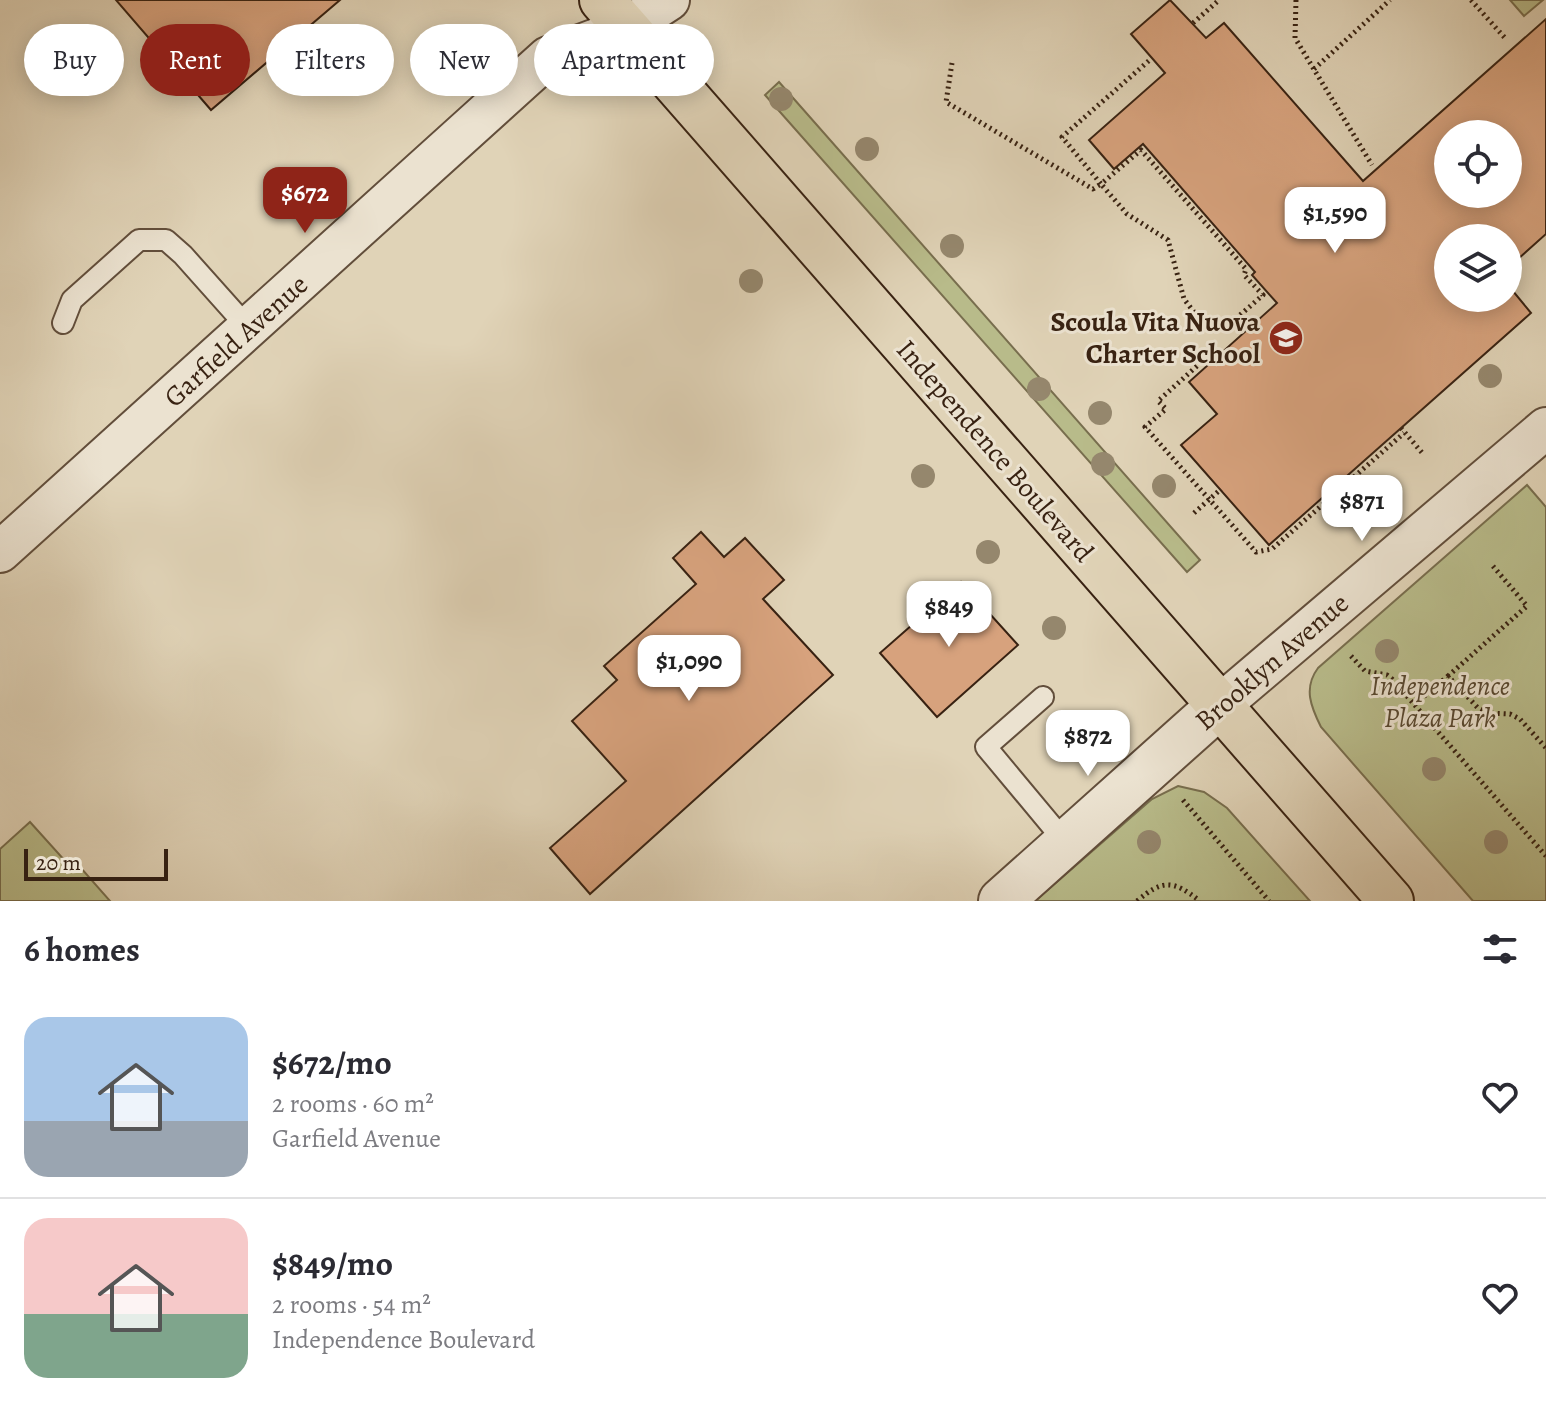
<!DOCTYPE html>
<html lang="en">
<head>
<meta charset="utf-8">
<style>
	:root { --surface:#fff; --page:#f2f2f3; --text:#2b2b33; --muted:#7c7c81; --line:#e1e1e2; --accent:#8f2418 }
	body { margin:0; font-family:Alegreya,serif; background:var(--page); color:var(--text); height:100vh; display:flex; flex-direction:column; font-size:30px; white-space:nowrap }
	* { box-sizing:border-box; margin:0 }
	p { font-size:26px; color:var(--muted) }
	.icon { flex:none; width:44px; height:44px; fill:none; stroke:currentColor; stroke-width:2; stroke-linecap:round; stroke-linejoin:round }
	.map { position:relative; height:901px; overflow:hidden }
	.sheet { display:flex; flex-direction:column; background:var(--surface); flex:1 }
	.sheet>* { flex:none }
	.hud { position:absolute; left:24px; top:24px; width:800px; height:72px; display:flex; gap:16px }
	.fabs { position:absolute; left:1434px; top:120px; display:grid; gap:16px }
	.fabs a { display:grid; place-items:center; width:88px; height:88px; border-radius:50%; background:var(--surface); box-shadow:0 4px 20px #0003; font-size:40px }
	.scale { position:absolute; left:24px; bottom:20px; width:144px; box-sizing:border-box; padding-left:8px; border:4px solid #382212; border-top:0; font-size:22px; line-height:28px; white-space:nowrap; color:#382212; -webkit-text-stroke:6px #ebe2d0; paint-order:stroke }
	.price { position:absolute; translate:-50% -68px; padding:0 18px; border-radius:16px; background:#fff; color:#222; font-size:26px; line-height:52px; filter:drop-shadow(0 2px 4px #0008) }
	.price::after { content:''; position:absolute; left:50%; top:48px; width:24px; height:18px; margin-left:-12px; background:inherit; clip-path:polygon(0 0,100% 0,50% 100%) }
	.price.current { background:var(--accent); color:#fff }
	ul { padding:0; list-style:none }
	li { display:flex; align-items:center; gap:24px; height:200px; padding:0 24px }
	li+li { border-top:2px solid var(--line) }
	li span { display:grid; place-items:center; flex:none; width:224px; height:160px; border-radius:24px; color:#555 }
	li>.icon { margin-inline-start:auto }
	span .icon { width:96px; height:96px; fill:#fffc; stroke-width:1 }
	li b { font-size:34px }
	h2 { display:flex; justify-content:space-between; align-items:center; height:96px; padding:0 24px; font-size:34px }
	.chip { padding:0 28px; border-radius:36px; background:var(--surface); box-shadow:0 4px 20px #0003; font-size:28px; line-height:72px }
	.chip.current { background:var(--accent); color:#fff }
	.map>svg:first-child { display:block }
</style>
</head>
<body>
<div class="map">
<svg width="1546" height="901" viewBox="0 0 1546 901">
	<rect width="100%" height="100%" fill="#e0d3b7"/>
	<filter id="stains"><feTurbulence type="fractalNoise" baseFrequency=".0025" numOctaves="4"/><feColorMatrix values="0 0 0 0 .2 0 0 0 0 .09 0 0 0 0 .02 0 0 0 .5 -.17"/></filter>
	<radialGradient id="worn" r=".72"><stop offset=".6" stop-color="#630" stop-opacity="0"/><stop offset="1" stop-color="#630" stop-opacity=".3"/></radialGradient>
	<path fill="#b8bb8a" stroke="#786e4e" stroke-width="2" d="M 1510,0 L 1543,0 L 1524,16 Z
		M 779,82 L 1200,560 L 1187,572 L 765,95 Z
		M 1527,485 L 1546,507 L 1546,901 L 1473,901 L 1321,727 C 1311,707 1303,688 1318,668 Z
		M 1178,786 L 1204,792 L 1227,808 L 1310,901 L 1035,901 L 1152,799 Z
		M 30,822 L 75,872 L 81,868 L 110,901 L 0,901 L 0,849 Z"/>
	<path fill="#d7a27d" stroke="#382212" stroke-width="2" fill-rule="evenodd" d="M 116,0 L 340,0 L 211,110 Z
		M 1170,0 L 1206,38 L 1224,23 L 1363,181 L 1546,19 L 1546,234 L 1508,268 L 1508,238 L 1448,238 L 1448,298 L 1508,298 L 1508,285 L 1531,313 L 1269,545 L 1181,445 L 1217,414 L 1189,382 L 1277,303 L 1252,275 L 1255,272 L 1143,144 L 1114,169 L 1089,140 L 1165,73 L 1131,34 ZM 1448,134 L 1508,134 L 1508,194 L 1448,194 Z
		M 701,532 L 724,557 L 745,538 L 784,580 L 763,599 L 833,675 L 590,894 L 550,848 L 626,781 L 572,721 L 617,680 L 604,666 L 696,584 L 673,558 Z
		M 961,582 L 1018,645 L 937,717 L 880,653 Z"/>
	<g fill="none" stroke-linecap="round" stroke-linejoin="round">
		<g stroke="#624e3b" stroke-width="24">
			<path id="service" d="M 63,323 L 72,300 L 139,240 L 166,240 L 183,255 L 249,329
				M 1043,697 L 986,747 L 1066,843"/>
		</g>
		<g stroke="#624e3b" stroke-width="44">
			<path id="minor" d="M 0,552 L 548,57 L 626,28 L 669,0
				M 1219,706 L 1546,428"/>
		</g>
		<g stroke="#624e3b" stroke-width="48">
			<path id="tertiary" d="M 1001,901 L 1219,706"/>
		</g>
		<g stroke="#382212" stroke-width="48">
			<path id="primary" d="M 602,0 L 1391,901"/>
		</g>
		<path stroke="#382212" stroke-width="5" stroke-dasharray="2 4" stroke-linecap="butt" d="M 1296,0 L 1295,38 L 1372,165
			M 1471,0 L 1505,38
			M 1193,23 L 1219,0
			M 952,63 L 946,102 L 1093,189 L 1101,184 L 1127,214 L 1168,240 L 1184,299 L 1194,312 L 1209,322 L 1222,325 L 1232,322 L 1263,295 L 1244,275 L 1246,269 L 1141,150 L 1101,184 L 1062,137 L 1152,58
			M 1314,69 L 1390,0
			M 1197,366 L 1158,401 L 1166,409 L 1145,427 L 1256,552 L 1272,549 L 1404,433
			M 1401,428 L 1424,455
			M 1194,513 L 1221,489
			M 1351,656 L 1365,671 L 1387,675 L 1392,679 L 1546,856
			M 1448,676 L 1527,606 L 1492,565
			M 1415,704 L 1448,676 L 1478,708 L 1488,713 L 1510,714 L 1520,719 L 1546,748
			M 1183,800 L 1269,901
			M 1137,901 C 1163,879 1173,880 1200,901"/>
		<use href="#service" stroke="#ebe2d0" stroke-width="20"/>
		<use href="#minor" stroke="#ebe2d0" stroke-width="40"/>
		<use href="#tertiary" stroke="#ebe2d0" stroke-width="44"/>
		<use href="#primary" stroke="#e0d3b7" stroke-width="44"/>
	</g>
	<g fill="#95876d">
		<circle cx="781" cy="99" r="12"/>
		<circle cx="867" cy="149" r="12"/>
		<circle cx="952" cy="246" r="12"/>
		<circle cx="751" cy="281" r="12"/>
		<circle cx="1490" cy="376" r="12"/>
		<circle cx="1039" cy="389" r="12"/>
		<circle cx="1100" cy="413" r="12"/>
		<circle cx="1103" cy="464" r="12"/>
		<circle cx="923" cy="476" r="12"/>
		<circle cx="1164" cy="486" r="12"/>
		<circle cx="988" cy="552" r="12"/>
		<circle cx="1054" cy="628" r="12"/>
		<circle cx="1387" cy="651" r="12"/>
		<circle cx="1434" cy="769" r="12"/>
		<circle cx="1149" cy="842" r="12"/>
		<circle cx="1496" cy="842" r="12"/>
	</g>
	<defs>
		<g id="school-disc" transform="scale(1.8)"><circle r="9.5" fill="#8f2418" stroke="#ebe2d0"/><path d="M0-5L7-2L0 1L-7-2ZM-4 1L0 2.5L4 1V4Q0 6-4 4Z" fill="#fff"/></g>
	</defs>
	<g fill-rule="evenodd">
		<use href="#school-disc" x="1286" y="338"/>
	</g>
	<g text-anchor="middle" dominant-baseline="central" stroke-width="6" stroke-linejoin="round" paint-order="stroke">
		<g font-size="28" font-weight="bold" fill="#382212" stroke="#ebe2d0" text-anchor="end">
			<text x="1260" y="322">Scoula Vita Nuova<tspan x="1260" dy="32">Charter School</tspan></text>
		</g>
		<g font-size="28" fill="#382212" stroke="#ebe2d0">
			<text transform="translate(236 341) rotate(-42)">Garfield Avenue</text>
			<text transform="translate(995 451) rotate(49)">Independence Boulevard</text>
			<text transform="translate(1272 662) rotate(-41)">Brooklyn Avenue</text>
		</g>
		<g font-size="28" font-style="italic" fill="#584830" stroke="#ebe2d0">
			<text x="1440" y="686">Independence<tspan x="1440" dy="32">Plaza Park</tspan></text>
		</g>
	</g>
	<rect width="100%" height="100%" filter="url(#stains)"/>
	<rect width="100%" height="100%" fill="url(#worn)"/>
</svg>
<div class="fabs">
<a><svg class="icon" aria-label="locate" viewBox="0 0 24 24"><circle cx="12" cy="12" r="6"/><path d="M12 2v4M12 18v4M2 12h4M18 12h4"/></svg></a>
<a><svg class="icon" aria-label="layers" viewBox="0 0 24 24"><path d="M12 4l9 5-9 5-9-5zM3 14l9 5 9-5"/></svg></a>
</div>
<div class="scale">20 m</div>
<b class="price current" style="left:305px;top:235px">$672</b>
<b class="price" style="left:1335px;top:255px">$1,590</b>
<b class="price" style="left:1362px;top:543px">$871</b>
<b class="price" style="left:949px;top:649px">$849</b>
<b class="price" style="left:689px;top:703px">$1,090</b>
<b class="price" style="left:1088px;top:778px">$872</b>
<div class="hud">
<a class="chip">Buy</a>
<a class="chip current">Rent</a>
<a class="chip">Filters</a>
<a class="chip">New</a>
<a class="chip">Apartment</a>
</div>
</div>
<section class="sheet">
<h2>6 homes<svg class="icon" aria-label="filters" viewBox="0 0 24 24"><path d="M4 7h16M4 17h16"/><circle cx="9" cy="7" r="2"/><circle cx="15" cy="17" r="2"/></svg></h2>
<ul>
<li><span style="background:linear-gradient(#a9c7e8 65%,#9aa5b1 0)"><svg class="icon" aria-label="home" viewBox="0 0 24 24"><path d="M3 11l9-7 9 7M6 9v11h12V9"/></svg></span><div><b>$672/mo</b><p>2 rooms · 60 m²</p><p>Garfield Avenue</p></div><svg class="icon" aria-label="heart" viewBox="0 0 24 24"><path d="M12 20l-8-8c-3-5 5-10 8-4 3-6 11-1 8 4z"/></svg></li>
<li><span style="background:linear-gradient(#f6c9c9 60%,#7fa58c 0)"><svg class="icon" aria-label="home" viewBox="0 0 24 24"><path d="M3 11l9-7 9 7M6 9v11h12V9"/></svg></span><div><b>$849/mo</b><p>2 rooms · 54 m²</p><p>Independence Boulevard</p></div><svg class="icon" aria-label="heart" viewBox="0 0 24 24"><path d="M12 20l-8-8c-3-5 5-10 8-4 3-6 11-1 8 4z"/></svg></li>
</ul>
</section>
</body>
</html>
